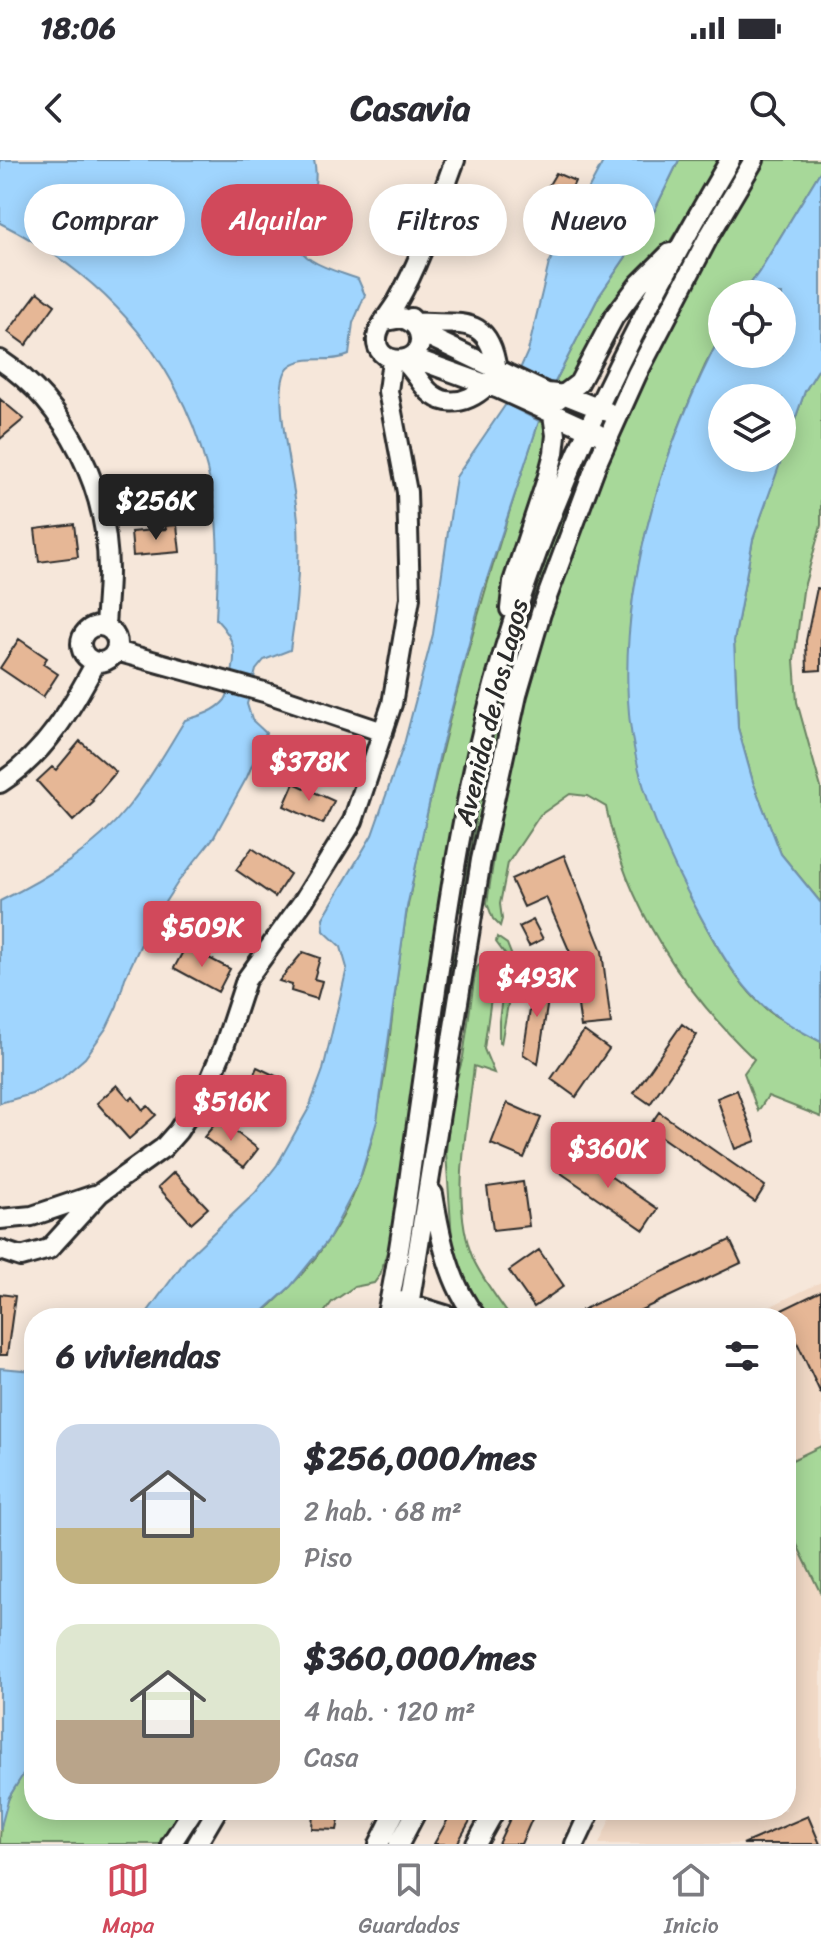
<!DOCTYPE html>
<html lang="es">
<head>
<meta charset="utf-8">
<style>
	:root { --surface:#fff; --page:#f2f2f3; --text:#2b2b33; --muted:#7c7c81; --line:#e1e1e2; --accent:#d1495b }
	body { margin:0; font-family:Sriracha,sans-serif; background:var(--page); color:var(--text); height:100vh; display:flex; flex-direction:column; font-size:30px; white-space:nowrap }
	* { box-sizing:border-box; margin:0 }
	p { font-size:26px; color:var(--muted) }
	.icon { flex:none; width:44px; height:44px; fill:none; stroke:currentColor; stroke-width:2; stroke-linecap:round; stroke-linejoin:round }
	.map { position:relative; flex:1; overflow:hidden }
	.panel { position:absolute; left:24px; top:1148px; width:772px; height:512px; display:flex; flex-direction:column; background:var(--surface); border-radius:32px; box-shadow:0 4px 20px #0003 }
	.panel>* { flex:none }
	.guide { position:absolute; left:24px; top:24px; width:774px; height:72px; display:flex; gap:16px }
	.tools { position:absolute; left:708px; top:120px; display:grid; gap:16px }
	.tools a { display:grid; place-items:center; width:88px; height:88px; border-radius:50%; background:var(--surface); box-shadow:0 4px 20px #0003; font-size:40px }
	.price { position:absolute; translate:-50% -68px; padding:0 18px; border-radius:8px; background:var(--accent); color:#fff; font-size:26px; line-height:52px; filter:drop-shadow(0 2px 4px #0008) }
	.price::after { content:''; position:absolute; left:50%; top:48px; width:24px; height:18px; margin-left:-12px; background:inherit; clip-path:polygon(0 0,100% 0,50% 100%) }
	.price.active { background:#222; color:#fff }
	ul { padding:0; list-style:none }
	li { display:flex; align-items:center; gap:24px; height:200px; padding:0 32px }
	li span { display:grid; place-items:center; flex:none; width:224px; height:160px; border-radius:24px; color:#555 }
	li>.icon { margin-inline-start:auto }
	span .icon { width:96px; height:96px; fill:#fffc; stroke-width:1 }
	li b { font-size:34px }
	h2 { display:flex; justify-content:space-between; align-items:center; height:96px; padding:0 32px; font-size:34px }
	.pill { padding:0 28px; border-radius:36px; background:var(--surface); box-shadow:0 4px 20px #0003; font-size:28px; line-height:72px }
	.pill.active { background:var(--accent); color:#fff }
	.status { display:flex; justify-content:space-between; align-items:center; height:56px; padding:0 40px; background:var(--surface); direction:ltr }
	.status svg { height:22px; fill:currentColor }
	header { display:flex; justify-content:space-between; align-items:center; height:104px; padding:0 32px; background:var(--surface); font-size:36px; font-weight:700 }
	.tab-bar { display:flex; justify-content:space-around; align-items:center; height:112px; border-top:2px solid var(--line); background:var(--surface); font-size:22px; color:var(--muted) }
	.tab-bar a { display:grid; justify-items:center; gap:4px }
	.tab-bar .active { color:var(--accent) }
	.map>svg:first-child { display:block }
</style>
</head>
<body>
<div class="status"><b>18:06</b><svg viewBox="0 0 49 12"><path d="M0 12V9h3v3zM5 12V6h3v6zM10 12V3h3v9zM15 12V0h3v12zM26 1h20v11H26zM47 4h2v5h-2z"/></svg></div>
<header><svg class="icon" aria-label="back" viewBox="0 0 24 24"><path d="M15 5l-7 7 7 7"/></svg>Casavia<svg class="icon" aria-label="search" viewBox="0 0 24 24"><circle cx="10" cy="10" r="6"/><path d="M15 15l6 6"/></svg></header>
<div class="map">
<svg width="821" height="1684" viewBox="0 0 821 1684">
	<rect width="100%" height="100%" fill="#f6e7da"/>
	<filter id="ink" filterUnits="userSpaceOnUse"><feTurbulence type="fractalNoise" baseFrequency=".0125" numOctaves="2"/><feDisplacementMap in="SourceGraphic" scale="16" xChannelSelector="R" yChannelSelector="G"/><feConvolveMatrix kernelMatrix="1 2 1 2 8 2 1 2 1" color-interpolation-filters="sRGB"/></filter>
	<g filter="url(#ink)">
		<path fill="#f1d9c6" d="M 821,1122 L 821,1684 L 599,1684 L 614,1650 L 786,1650 L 786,1158 L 746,1158 Z"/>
		<path fill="#a7d899" stroke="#698262" stroke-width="2" d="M 679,0 L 720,0 L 667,86 L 582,214 L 561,228 L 554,224 L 599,136 L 647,66 Z
			M 763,0 L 821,0 L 821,10 L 759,112 L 743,134 L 722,134 C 722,146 724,159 722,170 C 720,183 709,196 704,208 C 690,239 676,272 666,304 C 614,460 611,583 688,732 C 708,771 737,829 774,855 C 789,865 805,873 821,882 L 821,957 L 768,936 L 758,951 L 744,913 L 754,899 C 682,830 626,745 606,647 L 587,636 L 570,634 L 540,655 L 508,703 L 500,744 L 502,759 L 500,766 L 493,759 L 487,743 L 508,606 L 547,465 L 591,340 L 649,203 L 735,46 Z
			M 821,205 L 821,365 L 803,431 L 794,500 L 797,542 L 821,628 L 821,743 L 781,694 L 753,622 L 738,568 L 734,481 L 753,379 L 805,231 Z
			M 539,261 L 551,265 L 553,273 L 510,431 L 393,1072 L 380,1115 L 374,1123 L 354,1127 L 332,1142 L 320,1158 L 256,1158 C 300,1122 340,1074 360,1019 C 390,934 391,834 408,745 C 440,578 485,422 539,261 Z
			M 588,287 L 591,288 L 570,339 L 560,381 L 525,484 L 485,634 L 463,752 L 460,751 L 474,672 L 478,634 L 518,483 L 560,358 Z
			M 497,777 L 507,784 L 515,804 L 501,884 L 499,883 L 499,861 L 507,797 L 496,782 Z
			M 453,792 L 456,792 L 434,952 L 414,1070 L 413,1036 Z
			M 485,801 L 493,807 L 494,816 L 484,889 L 494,913 L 474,906 C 468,966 449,1044 474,1101 C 484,1121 498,1140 511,1158 L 490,1158 L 482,1149 L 459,1107 L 452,1079 L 446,992 L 452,936 L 463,897 L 475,814 L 477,807 Z
			M 821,1286 L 821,1434 L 786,1362 L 786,1303 Z
			M 34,1588 L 34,1650 L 183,1650 L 162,1684 L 0,1684 C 0,1668 3,1648 11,1634 C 20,1617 30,1607 34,1588 Z"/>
		<path fill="#a0d5fe" stroke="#7191aa" stroke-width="2" d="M 0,0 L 314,0 C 317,13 316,25 312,38 C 305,59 285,83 311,100 C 325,109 342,113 358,119 L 365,135 L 353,163 L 349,195 C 331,204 306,194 290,206 C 267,223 297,331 298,361 C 300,405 297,447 290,490 L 264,500 L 256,510 L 247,544 L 252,560 L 266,573 L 247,617 L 214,677 L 178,722 L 149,767 L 125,818 L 117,846 L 107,867 L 85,898 L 61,919 L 32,934 L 0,943 L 0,741 C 47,718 95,689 128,647 C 150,620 167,589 185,560 C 199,556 215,552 225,540 C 228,536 229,529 230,523 C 237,494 237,481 216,459 C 218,417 220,373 212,331 C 188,209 110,118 0,63 Z
			M 604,0 L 679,0 L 647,66 L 599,136 L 554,224 L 520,209 L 528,191 L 549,103 Z
			M 821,10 L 821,205 L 805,231 L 782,297 L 782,238 L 722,238 L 722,298 L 782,298 L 753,379 L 734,481 L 738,568 L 753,622 L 781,694 L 821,743 L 821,882 C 805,873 788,865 774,854 C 736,828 708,770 687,731 C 657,673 631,606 628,540 C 621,418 666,280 722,173 L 722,194 L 782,194 L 782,134 L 743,134 L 759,112 Z
			M 506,244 L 539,261 L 482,434 L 440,593 L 407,747 L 377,961 L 359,1021 L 329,1079 L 291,1126 L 256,1158 L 143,1158 L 188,1097 L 255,1033 L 277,1005 L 309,948 L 323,910 L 347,808 L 341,787 L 324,771 L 323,758 L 372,675 L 404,584 L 433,474 L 456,317 Z
			M 0,1208 L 34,1211 L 34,1588 L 31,1602 L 9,1637 L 0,1670 Z"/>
		<path fill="#e6b796" stroke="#2b2b2b" stroke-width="2" d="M 556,13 L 575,21 L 562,51 L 547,47 L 541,42 L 541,38 Z
			M 38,132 L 55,145 L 26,185 L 8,172 Z
			M 0,239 L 24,259 L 0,279 Z
			M 74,364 L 78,397 L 39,402 L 35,369 Z
			M 177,365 L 180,392 L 133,396 L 131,372 L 166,369 L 165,366 Z
			M 817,428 L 821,429 L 821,510 L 807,511 L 806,481 Z
			M 19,479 L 47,498 L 43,504 L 58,514 L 43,537 L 0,508 Z
			M 80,581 L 116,612 L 92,640 L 94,642 L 73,661 L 37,621 L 52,607 L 56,610 Z
			M 294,623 L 334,641 L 323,664 L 284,646 Z
			M 252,688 L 290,714 L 275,737 L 236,710 Z
			M 564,695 L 602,791 L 611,864 L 581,867 L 576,831 L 585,827 L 546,737 L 524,747 L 511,719 Z
			M 533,760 L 543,779 L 529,786 L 519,767 Z
			M 186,786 L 230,809 L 218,832 L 174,808 Z
			M 303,792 L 320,798 L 314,819 L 322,821 L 317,839 L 291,831 L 292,825 L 279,821 Z
			M 535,818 L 551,821 L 538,904 L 523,894 Z
			M 682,864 L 697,875 L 650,944 L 634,933 Z
			M 584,871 L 609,889 L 576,937 L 551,919 Z
			M 257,907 L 280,918 L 271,939 L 247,929 Z
			M 117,925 L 130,940 L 133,937 L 143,950 L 148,946 L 156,955 L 129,979 L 97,943 Z
			M 737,930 L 756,981 L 735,989 L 717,938 Z
			M 507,943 L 541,958 L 524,998 L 491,984 Z
			M 659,952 L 765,1026 L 755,1042 L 648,968 Z
			M 219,959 L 258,989 L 244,1007 L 204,977 Z
			M 572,990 L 658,1049 L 644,1070 L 558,1011 Z
			M 174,1012 L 208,1048 L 191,1063 L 158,1027 Z
			M 523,1022 L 529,1066 L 493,1070 L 487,1027 Z
			M 730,1080 L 741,1103 L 624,1158 L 585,1158 L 582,1150 Z
			M 539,1090 L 564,1126 L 534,1147 L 509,1111 Z
			M 821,1131 L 821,1234 L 782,1150 Z
			M 0,1134 L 15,1136 L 7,1195 L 0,1195 Z
			M 313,1650 L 341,1650 L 337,1670 L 312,1669 Z
			M 453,1650 L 476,1650 L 457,1684 L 434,1684 Z
			M 514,1650 L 536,1650 L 521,1684 L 498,1684 Z
			M 808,1656 L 820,1684 L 743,1684 Z"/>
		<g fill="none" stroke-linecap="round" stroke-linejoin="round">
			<g stroke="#2b2b2b" stroke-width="24">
				<path id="minor" d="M 386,161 L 402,158 C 410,161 417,165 419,173 C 429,209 368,208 378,173 C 381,163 391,152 397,142 C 424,95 436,50 455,0
					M 419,172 L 547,233 L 565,235 L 608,252
					M 411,197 L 499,229 L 598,274
					M 0,200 C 68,245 108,330 108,411 C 108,429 106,448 105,466
					M 403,201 C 416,210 420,226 433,235 C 456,252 486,233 497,211 C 489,150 457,167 412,162 L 411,158
					M 510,449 L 513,422 L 548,316 L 554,293 L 556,275 L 552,248 L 554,242 L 579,223 L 614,157 L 639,124 L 670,93
					M81 484a18 18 0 1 1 36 0a18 18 0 1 1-36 0Z
					M 116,491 L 264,532 L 383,572
					M 0,623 C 45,594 72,548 96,502
					M 433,1034 C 440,1076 449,1125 477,1158
					M 0,1059 L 32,1056 L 94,1035
					M 0,1090 L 21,1097 L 49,1089 L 100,1033 L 163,988 L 178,971 L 209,922 L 225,884 L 246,820 L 304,740 L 353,661 L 392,544 L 410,438 L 407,332 L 388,231 L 392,200
					M 400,1141 L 455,1158
					M 386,1158 C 400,1096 407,1033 416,971 C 436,833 452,694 485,560 C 534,361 627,175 730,0
					M 407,1158 L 481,700 L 517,535 L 541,453 L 596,305 L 637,214 L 709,76 L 754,0
					M 171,1684 L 193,1650
					M 197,1684 L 217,1650
					M 379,1684 L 396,1650
					M 399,1684 L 417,1650
					M 476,1684 L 495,1650
					M 575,1684 L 591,1650"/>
			</g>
			<use href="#minor" stroke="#fdfcf7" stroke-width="18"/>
		</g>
	</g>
	<g text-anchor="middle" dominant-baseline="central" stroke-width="7" stroke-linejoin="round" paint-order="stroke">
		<g font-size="26" fill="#2b2b2b" stroke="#fdfcf7">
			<text transform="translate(491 552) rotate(-76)">Avenida de los Lagos</text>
		</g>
	</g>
</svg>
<div class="tools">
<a><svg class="icon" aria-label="locate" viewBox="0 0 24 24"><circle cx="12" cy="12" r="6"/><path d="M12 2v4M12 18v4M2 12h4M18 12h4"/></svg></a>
<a><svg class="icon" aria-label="layers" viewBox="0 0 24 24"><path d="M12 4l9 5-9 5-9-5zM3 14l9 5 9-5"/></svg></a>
</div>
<b class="price active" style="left:156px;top:382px">$256K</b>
<b class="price" style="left:309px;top:643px">$378K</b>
<b class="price" style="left:202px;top:809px">$509K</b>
<b class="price" style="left:537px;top:859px">$493K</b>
<b class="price" style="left:231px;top:983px">$516K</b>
<b class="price" style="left:608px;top:1030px">$360K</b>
<div class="guide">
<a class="pill">Comprar</a>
<a class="pill active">Alquilar</a>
<a class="pill">Filtros</a>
<a class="pill">Nuevo</a>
</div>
<section class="panel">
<h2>6 viviendas<svg class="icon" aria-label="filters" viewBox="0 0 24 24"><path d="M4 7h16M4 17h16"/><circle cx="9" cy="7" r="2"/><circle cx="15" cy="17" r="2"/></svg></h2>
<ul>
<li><span style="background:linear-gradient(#c9d6e8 65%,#c2b280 0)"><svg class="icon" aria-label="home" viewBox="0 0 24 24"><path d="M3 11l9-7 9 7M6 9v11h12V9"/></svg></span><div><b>$256,000/mes</b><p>2 hab. · 68 m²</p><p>Piso</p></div></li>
<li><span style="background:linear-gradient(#dfe7d0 60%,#b9a48a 0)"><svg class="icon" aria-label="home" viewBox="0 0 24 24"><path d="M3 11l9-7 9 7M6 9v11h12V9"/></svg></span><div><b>$360,000/mes</b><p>4 hab. · 120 m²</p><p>Casa</p></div></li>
</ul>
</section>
</div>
<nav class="tab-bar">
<a class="active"><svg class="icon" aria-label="map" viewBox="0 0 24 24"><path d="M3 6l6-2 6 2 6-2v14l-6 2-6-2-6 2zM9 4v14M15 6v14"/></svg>Mapa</a>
<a><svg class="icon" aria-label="saved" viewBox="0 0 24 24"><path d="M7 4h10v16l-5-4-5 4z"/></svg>Guardados</a>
<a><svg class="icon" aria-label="home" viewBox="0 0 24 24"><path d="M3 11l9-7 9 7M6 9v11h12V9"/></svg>Inicio</a>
</nav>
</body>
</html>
